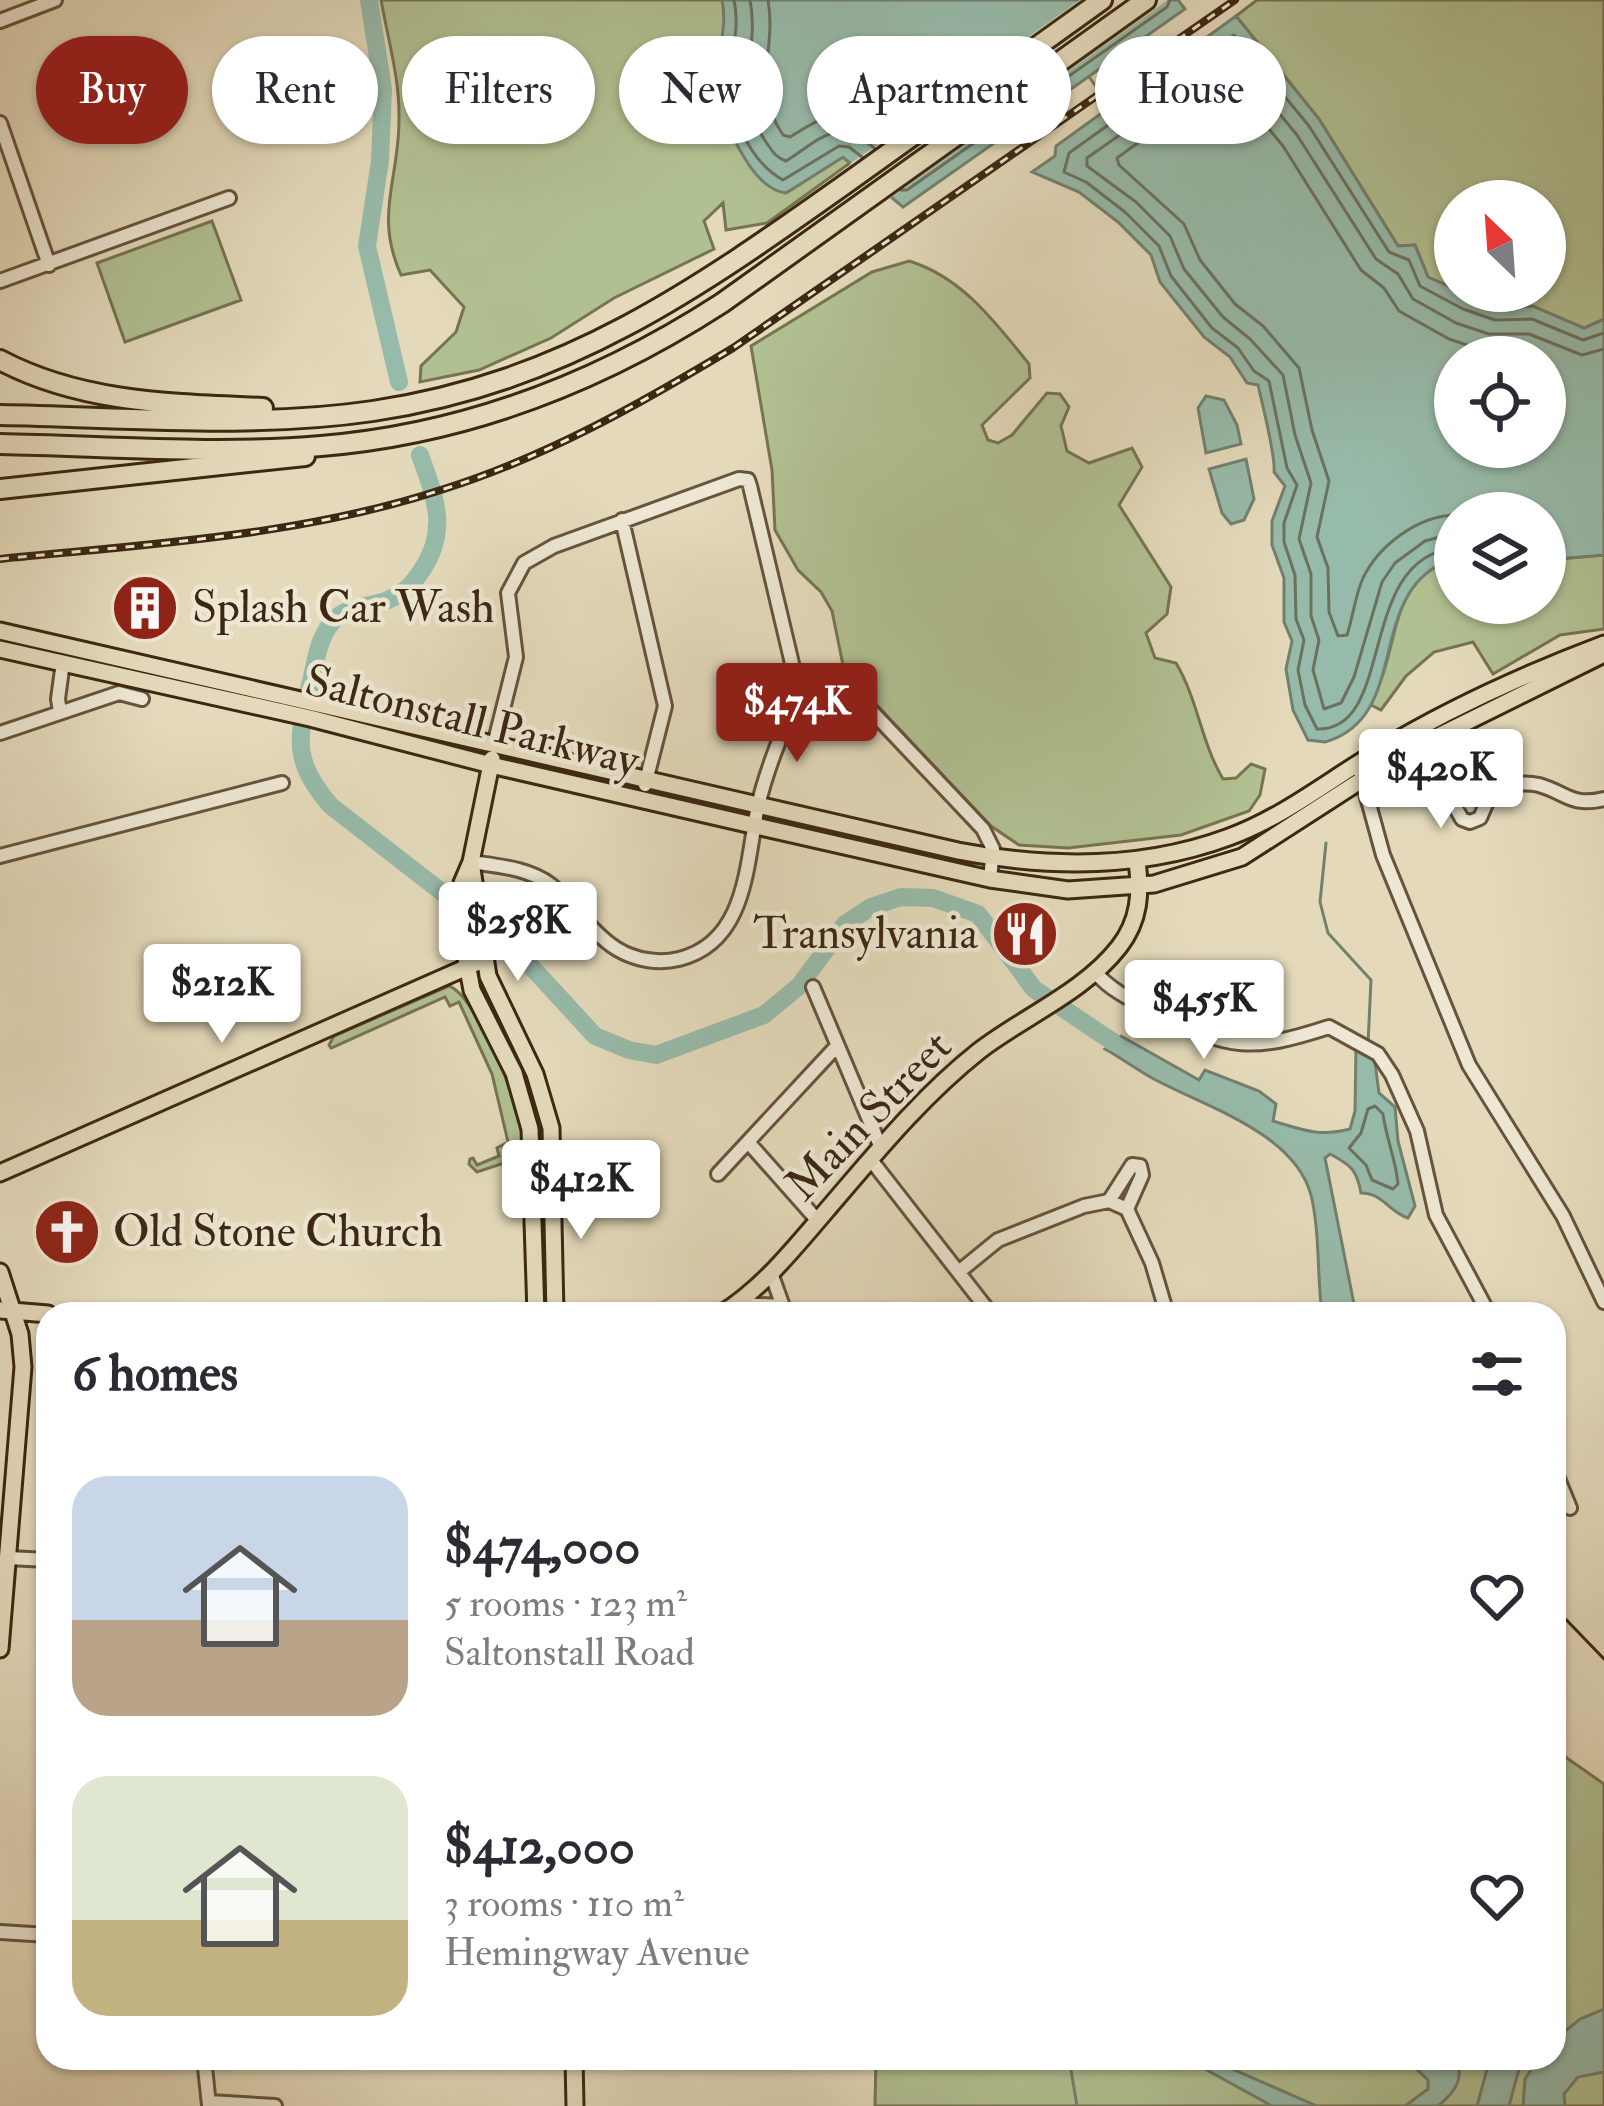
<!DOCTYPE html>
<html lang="en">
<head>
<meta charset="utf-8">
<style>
	:root { --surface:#fff; --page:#f2f2f3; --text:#2b2b33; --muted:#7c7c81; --accent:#8f2418 }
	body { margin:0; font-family:"IM FELL Double Pica",serif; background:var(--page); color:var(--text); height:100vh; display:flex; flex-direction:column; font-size:45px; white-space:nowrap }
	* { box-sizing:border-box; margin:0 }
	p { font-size:39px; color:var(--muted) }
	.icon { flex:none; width:66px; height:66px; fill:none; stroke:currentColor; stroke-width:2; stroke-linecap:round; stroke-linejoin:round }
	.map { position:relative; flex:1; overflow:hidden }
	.drawer { position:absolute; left:36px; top:1302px; width:1530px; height:768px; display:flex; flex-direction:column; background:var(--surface); border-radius:36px; box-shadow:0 3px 9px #0004 }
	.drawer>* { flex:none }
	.top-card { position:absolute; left:36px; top:36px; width:1533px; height:108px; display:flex; gap:24px }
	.needle { width:78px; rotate:335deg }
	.tools { position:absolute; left:1434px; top:180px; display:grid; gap:24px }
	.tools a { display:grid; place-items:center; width:132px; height:132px; border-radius:50%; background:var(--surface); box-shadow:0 3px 9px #0004; font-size:60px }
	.price { position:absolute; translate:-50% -102px; padding:0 27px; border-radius:12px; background:#fff; color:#222; font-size:39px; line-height:78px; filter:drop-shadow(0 3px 6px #0008) }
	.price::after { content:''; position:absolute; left:50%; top:72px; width:36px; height:27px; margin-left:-18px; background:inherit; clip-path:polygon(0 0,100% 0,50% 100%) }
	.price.active { background:var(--accent); color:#fff }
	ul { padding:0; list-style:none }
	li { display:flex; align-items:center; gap:36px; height:300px; padding:0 36px }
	li span { display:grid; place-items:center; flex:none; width:336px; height:240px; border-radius:36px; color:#555 }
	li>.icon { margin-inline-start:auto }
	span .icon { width:144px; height:144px; fill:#fffc; stroke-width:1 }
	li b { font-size:51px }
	h2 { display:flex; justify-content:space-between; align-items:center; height:144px; padding:0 36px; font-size:51px }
	.tag { padding:0 42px; border-radius:54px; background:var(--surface); box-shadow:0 3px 9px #0004; font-size:42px; line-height:108px }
	.tag.active { background:var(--accent); color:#fff }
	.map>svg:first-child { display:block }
</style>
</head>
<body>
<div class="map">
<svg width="1604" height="2106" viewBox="0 0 1604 2106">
	<rect width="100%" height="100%" fill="#e4dabb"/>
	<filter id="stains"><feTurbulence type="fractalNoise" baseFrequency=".00167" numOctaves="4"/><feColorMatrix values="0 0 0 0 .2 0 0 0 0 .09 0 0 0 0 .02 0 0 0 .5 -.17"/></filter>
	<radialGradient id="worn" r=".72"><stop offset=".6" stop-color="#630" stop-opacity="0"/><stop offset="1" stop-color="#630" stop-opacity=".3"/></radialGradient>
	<path fill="#b1c092" stroke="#767452" stroke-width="3" fill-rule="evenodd" d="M 381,0 L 1014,0 L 786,193 L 843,157 L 850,163 L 767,223 L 726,230 L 723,203 L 704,221 L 714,249 L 614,298 L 551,338 L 479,370 L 420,382 L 421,366 L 456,332 L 464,307 L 430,270 L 401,275 C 374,215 399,180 399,120 C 400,80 388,39 381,0 Z
		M 1257,0 L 1604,0 L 1604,319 L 1584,329 L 1533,307 L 1497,308 L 1428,277 L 1415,245 L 1398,246 L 1319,119 L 1236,16 ZM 1455,201 L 1545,201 L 1545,291 L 1455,291 Z
		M 212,221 L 241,300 L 125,342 L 97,263 Z
		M 909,261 C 962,277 995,322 1029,364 L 1030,378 L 982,425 L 988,440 L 998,443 L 1012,435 L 1047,393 L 1060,394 L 1069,407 L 1061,426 L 1067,451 L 1089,463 L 1132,448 L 1142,467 L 1119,505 L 1171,587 L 1167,614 L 1146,633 L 1155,658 L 1176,663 C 1198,700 1201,742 1223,779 L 1236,778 L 1251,764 L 1265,769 L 1260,795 L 1249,811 L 1181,835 L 1068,848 L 1019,845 L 991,826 L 869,697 L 853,688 L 845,675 L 832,611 L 821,592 L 798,570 L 775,530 L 772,470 L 751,346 L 872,272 Z
		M 1604,555 L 1604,629 L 1560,635 L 1493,674 L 1473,642 L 1434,652 L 1406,676 L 1381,710 L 1369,704 C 1403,651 1383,581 1455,558 L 1455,603 L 1545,603 L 1545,560 Z
		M 449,986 C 477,995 532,1126 522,1157 L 477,1172 L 469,1164 L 470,1159 L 473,1158 L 477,1165 L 499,1156 L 497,1148 L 508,1142 L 492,1074 L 459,1002 L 450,1006 L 445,997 L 331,1048 L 329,1045 L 334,1036 Z
		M 1554,1749 L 1604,1784 L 1604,2106 L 875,2106 L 876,2058 L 1554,2058 Z"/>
	<path fill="#97bbaa" stroke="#73806d" stroke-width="3" fill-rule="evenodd" d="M 722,0 L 1178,0 L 1185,9 L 903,207 L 843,157 L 786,193 C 770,191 758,178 749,165 C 729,135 716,103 718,66 C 720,43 727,24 722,0 Z
		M 1236,16 L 1319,119 L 1398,246 L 1415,245 L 1428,277 L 1497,308 L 1533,306 L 1584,328 L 1604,319 L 1604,555 L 1545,560 L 1545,513 L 1455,513 L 1455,558 C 1361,588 1415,716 1325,742 L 1308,740 L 1293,710 L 1286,669 L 1292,641 L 1284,622 L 1284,578 L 1272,545 L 1272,521 L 1285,486 L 1274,472 C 1276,457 1262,403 1258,385 L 1247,383 L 1230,357 L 1204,337 L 1160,282 L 1151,255 L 1118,222 L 1079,192 L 1032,172 L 1055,156 L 1056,146 ZM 1455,357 L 1545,357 L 1545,447 L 1455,447 Z
		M 1206,396 L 1224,400 L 1237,425 L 1241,444 L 1206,453 L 1198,408 Z
		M 1246,459 L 1254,499 L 1244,520 L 1231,524 L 1222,513 L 1209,469 Z
		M 1121,1036 L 1199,1080 L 1205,1070 L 1259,1091 L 1276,1104 L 1273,1121 C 1303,1130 1319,1137 1350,1129 L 1355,1111 L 1356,1046 L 1374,1055 L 1379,1093 L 1395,1107 L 1398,1141 L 1415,1206 L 1408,1218 C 1389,1212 1383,1193 1361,1193 C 1357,1170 1351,1165 1330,1154 L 1325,1158 L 1356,1314 L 1322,1314 C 1317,1276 1320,1232 1311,1195 C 1294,1132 1203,1106 1152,1078 C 1136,1069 1121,1058 1105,1049 Z
		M 1604,2009 L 1604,2072 L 1578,2077 L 1564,2094 L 1565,2106 L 1523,2106 L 1525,2079 L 1539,2058 L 1554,2058 L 1554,2040 L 1580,2019 Z
		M 1185,2058 L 1207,2058 L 1317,2106 L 1272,2106 Z
		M 1405,2058 L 1455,2058 C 1466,2078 1454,2093 1438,2106 L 1405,2106 L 1428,2089 L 1428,2080 Z
		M 1490,2058 L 1522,2058 L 1509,2106 L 1477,2106 Z"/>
	<path fill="#e4dabb" d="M 1080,0 L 1168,0 L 886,201 L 861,180 L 850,164 Z"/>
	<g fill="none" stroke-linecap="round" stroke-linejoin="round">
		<path stroke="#6a725e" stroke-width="3" d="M 734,0 C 739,23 734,43 731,65 C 725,106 747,160 783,180 L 839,146 L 849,147 L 862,157
			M 750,0 C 761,55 728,85 766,142 C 773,152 775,157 786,161 C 821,139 837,116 874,148
			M 768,0 C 777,52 750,86 783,135 L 790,137 C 834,110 847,102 889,137
			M 901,190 L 907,190 L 1167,7 L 1170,0
			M 1455,515 C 1418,516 1379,545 1363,578 C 1355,596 1353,617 1347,635 L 1338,636 L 1329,612 L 1328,568 L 1317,537 L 1329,481 L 1312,430 L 1299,368 L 1263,326 L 1235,304 L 1200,260 L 1184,224 L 1119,165 L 1117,158 L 1223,81 L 1229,80 L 1283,146 L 1361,270 L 1384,288 L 1399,311 L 1449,339 L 1482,350 L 1525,352 L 1538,357
			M 1455,533 L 1425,541 L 1395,563 L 1382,582 L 1354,677 L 1341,703 L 1324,709 L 1313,670 L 1319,640 L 1311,616 L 1311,574 L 1299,539 L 1311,483 L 1295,435 L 1283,375 L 1250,339 L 1223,317 L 1184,269 L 1170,236 L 1136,202 L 1087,166 L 1087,158 L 1232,56 L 1297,135 L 1376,259 L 1398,274 L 1413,299 L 1456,323 L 1489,334 L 1529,334 L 1582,355 L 1604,349
			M 1455,548 C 1355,558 1397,731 1317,729 L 1305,705 L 1298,670 L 1304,640 L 1296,619 L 1295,575 L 1284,542 L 1284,523 L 1297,485 L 1287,468 L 1269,381 L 1254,371 L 1238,348 L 1212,328 L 1171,276 L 1159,246 L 1125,212 L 1086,182 L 1064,172 L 1069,153 L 1234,35 L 1309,126 L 1389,252 L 1409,260 L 1420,286 L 1463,309 L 1495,320 L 1532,319 L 1583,340 L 1604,333
			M 1375,1106 L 1383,1114 C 1386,1138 1396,1160 1398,1184 L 1393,1189 L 1372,1180 L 1366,1165 L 1349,1148 L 1361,1133 L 1368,1109 Z"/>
		<path stroke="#73806d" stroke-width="3" d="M 1090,78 L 1097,88
			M 1035,115 L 1039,121
			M 1326,843 L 1320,902 L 1328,933 L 1371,980 L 1368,1044
			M 1069,2058 L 1077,2106"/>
		<path stroke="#97bbaa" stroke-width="18" d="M 369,0 L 383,89 L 380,161 L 367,246 L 399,382
			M 420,455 C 435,498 449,529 422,570 C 413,584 404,593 388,600 C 371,607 351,605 336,618 C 319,635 317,655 312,677 C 299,734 289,759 331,806 L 515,949 L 595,1036 L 629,1050 L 656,1055 L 764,1015 L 799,986 L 845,924 L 871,907 L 901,897 L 933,898 L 978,914 L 1034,989 L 1113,1042"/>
		<g stroke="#66543c" stroke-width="18">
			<path id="minor" d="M 0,21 L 55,0
				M 0,123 L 49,265
				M 0,281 L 229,198
				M 622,520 L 665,706 L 645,785
				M 799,693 L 845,695 L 863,702 L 983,829 L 993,849 L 990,879
				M 60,712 L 58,699 L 63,662
				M 0,733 L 119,693 L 142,699
				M 494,745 L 516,657 L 508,593 L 524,563 L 554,546 L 739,479 L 748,480 L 750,486 L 799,693
				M 1360,771 L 1383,855 L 1469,1065 L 1563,1216 L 1604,1302
				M 1492,790 L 1480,818 L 1470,822 L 1462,819 L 1454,805 C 1468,790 1518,780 1539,785 C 1567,793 1571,807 1604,799
				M 0,856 L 282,783
				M 471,862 C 498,866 529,868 551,885 C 575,904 591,933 617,949 C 635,960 658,964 679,959 C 748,942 746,862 758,806 C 767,767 784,728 799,693
				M 1095,972 C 1112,992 1134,1001 1158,1013 C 1230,1050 1252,1052 1329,1027 L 1378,1054 L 1392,1075 L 1417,1131 L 1436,1215 L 1489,1314
				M 813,987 L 881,1148
				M 748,1142 L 818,1221
				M 871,1160 L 991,1314
				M 718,1174 L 836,1047
				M 1127,1209 L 1152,1263 L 1167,1314
				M 960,1271 L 998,1240 L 1084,1206 L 1109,1201 L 1127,1209 L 1142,1175 L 1140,1166 L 1132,1165 L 1109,1201
				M 771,1273 L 785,1312
				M 737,1304 L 783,1306
				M 1554,1469 L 1570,1508
				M 8,1558 L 48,1560
				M 0,1932 L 48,1935
				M 204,2058 L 209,2105
				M 209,2102 L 275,2106"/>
		</g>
		<g stroke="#3c2812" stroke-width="21">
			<path id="major" d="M 0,631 L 958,851 C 1047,868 1143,869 1229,837 C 1284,817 1330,779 1380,750 C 1450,708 1527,673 1604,644
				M 0,649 L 310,718 L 491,765 L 765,828 L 990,879 L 1068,890 L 1154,884 L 1242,857 L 1402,754 L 1604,654
				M 492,759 L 471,862 L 462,883 L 462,937 L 472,990 L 514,1073 L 530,1129 L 536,1314
				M 471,862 L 488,976 L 535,1074 L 551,1128 L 555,1314
				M 0,1173 L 483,960
				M 0,1272 L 20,1334 L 23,1367 L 0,1649
				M 0,1310 L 48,1314
				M 721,1314 C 763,1288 794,1248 826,1211 C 874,1155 921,1097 979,1051 C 1023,1017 1084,992 1119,947 C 1140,920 1141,893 1137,860
				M 574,2058 L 575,2106"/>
		</g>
		<g stroke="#3c2812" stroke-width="24">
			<path id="highway" d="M 0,360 C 81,403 173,404 263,408
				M 0,415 C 123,417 250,429 373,411 C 566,382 696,290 851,180 C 934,120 1018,60 1102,0
				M 0,444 C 106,446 215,455 321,446 C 467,434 600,382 722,303 L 1146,0
				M 0,489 L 305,456"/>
		</g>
		<use href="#minor" stroke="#ede7d3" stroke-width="12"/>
		<use href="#major" stroke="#e4dabb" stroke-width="15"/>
		<use href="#highway" stroke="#e4dabb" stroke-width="18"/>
		<path stroke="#3c2812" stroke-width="3" d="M 1554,1607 L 1604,1659"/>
		<g stroke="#3c2812" stroke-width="8">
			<path id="rail" d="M 0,559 C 149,544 302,536 444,489 C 548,456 640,404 733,348 L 1235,0"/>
		</g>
		<use href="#rail" stroke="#ede7d3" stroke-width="3" stroke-dasharray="9" stroke-linecap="butt"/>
	</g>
	<defs>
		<g id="building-disc" transform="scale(3.45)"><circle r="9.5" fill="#8f2418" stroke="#ede7d3"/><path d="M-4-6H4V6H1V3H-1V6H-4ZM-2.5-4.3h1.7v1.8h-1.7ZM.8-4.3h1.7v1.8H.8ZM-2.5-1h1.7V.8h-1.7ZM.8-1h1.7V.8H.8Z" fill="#fff"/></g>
		<g id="restaurant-disc" transform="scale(3.45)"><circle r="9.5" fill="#8f2418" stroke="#ede7d3"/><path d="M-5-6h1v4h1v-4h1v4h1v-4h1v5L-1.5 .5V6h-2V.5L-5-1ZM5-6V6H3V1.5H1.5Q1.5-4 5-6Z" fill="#fff"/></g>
		<g id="church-disc" transform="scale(3.45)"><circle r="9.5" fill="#8f2418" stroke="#ede7d3"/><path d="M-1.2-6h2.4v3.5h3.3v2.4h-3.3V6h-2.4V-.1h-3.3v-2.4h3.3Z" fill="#fff"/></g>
	</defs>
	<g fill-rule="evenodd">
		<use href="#building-disc" x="145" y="608"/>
		<use href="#restaurant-disc" x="1025" y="934"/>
		<use href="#church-disc" x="67" y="1232"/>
	</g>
	<g text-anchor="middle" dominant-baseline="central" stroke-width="9" stroke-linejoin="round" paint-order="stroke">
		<g font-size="45" fill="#3c2812" stroke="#ede7d3" text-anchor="start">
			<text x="192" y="608">Splash Car Wash</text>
			<text x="978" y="934" text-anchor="end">Transylvania</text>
			<text x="113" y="1232">Old Stone Church</text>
		</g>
		<g font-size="45" fill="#3c2812" stroke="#ede7d3">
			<text transform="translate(472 721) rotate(14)">Saltonstall Parkway</text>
			<text transform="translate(869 1116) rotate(-46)">Main Street</text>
		</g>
	</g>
	<rect width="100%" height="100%" filter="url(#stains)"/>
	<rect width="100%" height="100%" fill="url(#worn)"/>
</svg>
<div class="tools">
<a><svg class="needle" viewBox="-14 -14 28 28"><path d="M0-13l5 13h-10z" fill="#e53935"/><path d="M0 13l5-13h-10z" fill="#7c7c81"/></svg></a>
<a><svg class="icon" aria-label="locate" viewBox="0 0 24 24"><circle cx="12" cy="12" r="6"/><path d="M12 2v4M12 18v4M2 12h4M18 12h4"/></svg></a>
<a><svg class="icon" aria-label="layers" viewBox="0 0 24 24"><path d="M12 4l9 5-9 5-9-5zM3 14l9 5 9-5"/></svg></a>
</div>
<b class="price active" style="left:797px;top:765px">$474K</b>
<b class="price" style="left:1441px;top:831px">$420K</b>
<b class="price" style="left:518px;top:984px">$258K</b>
<b class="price" style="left:222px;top:1046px">$212K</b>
<b class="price" style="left:1204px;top:1062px">$455K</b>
<b class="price" style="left:581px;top:1242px">$412K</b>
<div class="top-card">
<a class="tag active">Buy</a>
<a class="tag">Rent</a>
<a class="tag">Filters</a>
<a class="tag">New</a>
<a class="tag">Apartment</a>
<a class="tag">House</a>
</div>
<section class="drawer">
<h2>6 homes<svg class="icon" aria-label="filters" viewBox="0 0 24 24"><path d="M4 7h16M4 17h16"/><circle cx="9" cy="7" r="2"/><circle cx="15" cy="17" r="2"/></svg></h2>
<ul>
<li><span style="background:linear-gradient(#c9d6e8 60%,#b9a48a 0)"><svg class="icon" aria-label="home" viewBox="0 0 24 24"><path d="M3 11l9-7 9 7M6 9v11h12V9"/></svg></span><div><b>$474,000</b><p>5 rooms · 123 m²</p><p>Saltonstall Road</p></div><svg class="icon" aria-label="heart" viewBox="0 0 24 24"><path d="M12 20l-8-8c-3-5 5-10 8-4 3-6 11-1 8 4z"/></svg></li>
<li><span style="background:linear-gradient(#dfe7d0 60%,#c2b280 0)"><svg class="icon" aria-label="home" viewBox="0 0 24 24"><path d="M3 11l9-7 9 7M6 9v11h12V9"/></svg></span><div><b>$412,000</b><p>3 rooms · 110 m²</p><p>Hemingway Avenue</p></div><svg class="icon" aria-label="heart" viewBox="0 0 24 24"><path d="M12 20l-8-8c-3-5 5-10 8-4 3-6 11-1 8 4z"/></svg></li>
</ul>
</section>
</div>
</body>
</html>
